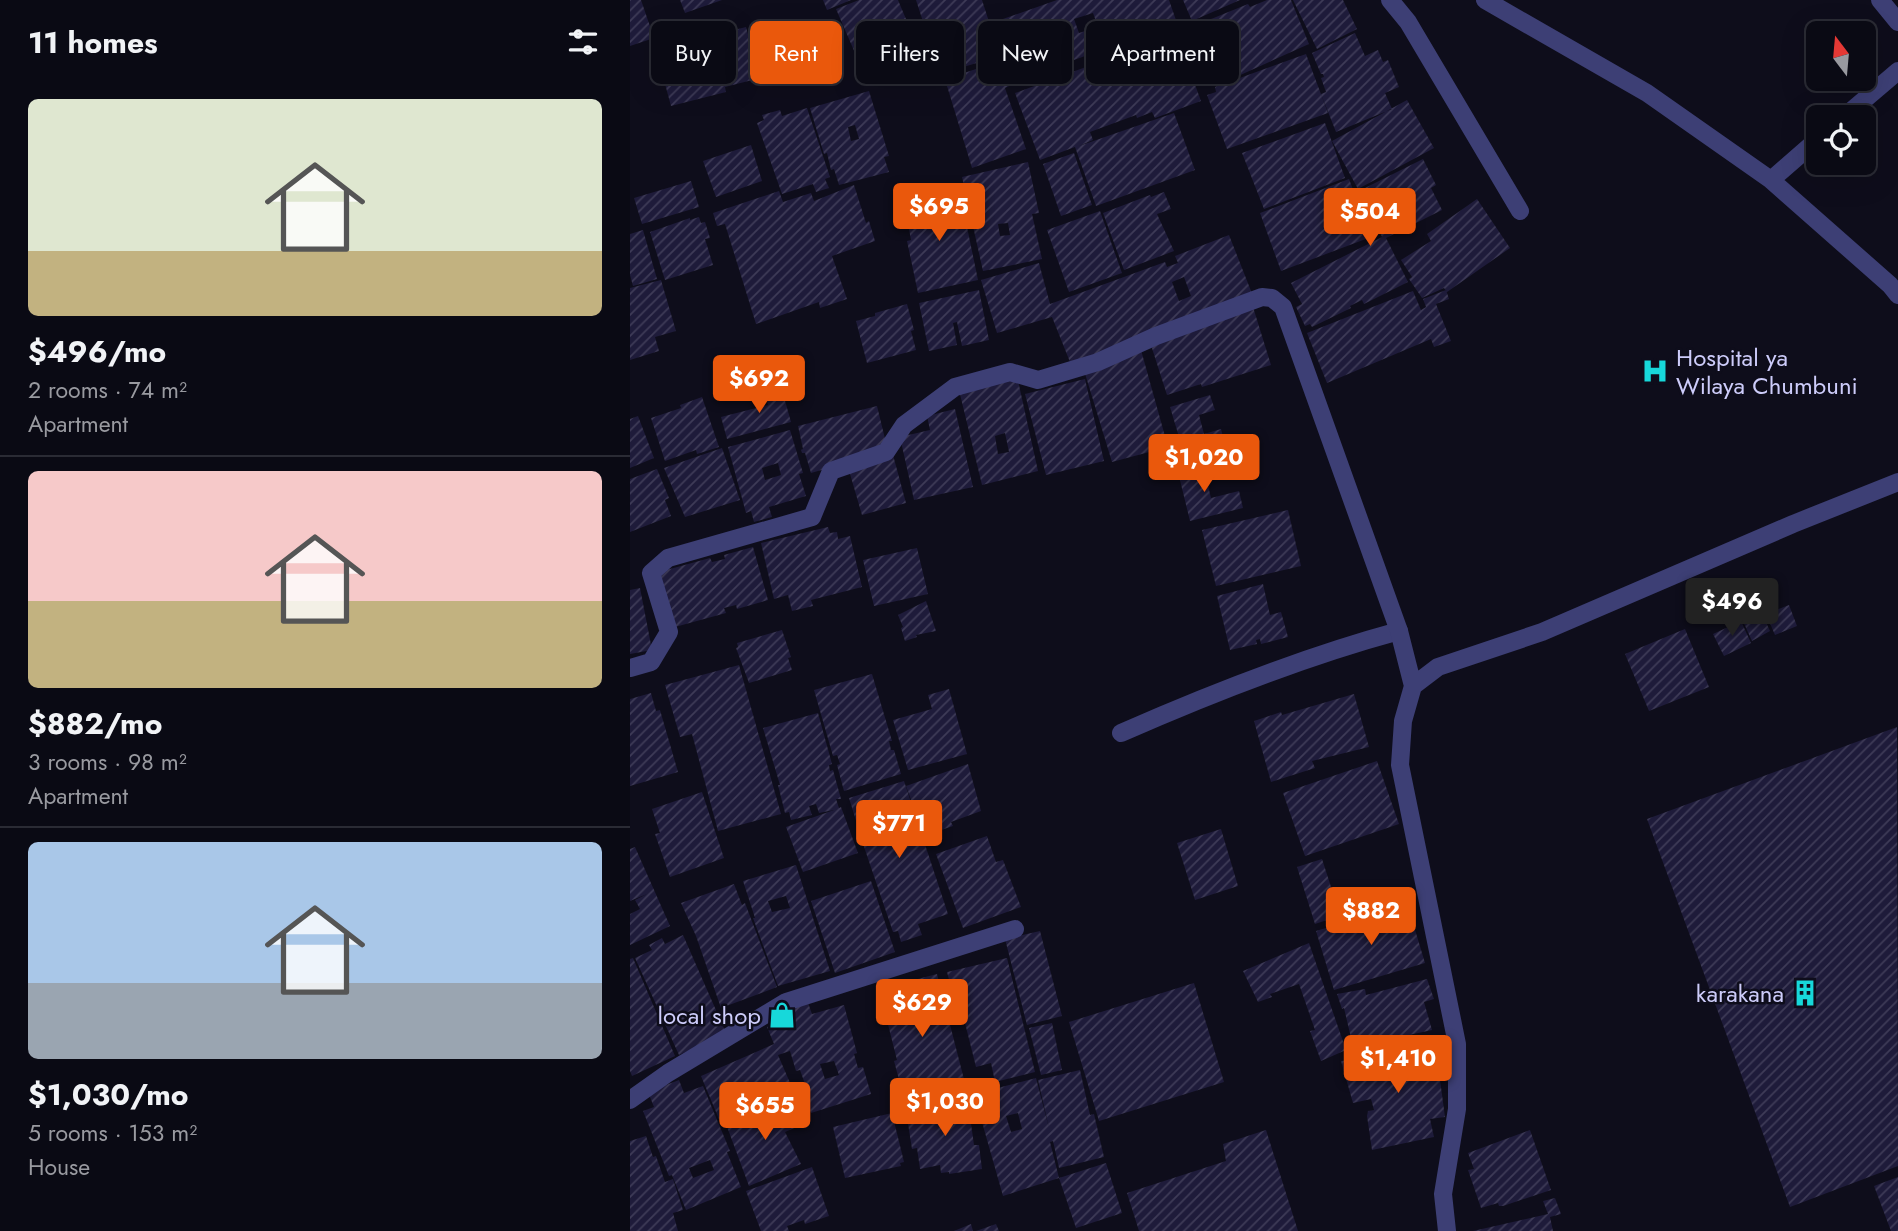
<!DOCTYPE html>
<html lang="en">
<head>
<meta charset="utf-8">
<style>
	:root { --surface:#0a0a14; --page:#13131d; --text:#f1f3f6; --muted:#999aa0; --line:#2a2b34; --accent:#ea580c }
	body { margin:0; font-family:Jost,sans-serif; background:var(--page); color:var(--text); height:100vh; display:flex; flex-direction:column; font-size:26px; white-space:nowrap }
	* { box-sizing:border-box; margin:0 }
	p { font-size:23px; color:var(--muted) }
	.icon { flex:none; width:38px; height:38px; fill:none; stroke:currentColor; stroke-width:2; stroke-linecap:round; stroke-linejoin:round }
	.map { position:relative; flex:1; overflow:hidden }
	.drawer { display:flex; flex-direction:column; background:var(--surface); width:630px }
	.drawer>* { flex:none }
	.banner { position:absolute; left:21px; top:21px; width:665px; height:63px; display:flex; gap:14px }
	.needle { width:46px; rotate:344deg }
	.tools { position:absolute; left:1176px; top:21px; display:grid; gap:14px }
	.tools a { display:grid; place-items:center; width:70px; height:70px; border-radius:10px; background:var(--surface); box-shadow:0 7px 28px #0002,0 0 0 2px var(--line); font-size:35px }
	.price { position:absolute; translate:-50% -60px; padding:0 16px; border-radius:7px; background:var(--accent); color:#fff; font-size:23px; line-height:46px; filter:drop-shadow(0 2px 4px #0008) }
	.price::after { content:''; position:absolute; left:50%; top:42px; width:21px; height:16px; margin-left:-10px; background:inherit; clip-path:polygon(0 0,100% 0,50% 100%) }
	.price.on { background:#222; color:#fff }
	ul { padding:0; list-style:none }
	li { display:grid; align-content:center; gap:14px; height:371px; padding:0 28px }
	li+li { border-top:2px solid var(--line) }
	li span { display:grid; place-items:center; height:217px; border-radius:10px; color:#555 }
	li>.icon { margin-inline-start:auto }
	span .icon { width:126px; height:126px; fill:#fffc; stroke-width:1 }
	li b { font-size:30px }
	h2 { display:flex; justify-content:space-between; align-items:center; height:84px; padding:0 28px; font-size:30px }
	.tag { padding:0 24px; border-radius:10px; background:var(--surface); box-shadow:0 7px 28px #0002,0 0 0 2px var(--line); font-size:24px; line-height:63px }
	.tag.on { background:var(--accent); color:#fff }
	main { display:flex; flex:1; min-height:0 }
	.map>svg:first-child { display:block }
</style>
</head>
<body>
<main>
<section class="drawer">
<h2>11 homes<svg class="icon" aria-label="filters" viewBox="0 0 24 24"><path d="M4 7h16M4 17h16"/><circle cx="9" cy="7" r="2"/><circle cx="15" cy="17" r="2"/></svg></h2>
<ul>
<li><span style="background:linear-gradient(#dfe7d0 70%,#c2b280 0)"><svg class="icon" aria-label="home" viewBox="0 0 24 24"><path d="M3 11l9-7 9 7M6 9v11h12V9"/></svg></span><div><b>$496/mo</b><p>2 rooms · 74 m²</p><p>Apartment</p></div></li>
<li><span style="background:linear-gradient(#f6c9c9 60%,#c2b280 0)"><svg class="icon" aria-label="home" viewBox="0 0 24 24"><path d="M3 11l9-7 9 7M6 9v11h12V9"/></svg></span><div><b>$882/mo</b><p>3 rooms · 98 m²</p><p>Apartment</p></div></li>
<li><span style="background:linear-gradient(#a9c7e8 65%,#9aa5b1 0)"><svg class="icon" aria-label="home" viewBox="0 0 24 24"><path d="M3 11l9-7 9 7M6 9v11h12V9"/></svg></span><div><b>$1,030/mo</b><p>5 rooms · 153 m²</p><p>House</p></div></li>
</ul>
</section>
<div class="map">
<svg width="1268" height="1231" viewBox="0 0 1268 1231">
	<defs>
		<pattern id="building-hatch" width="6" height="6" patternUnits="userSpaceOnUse" patternTransform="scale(1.75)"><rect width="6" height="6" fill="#1e1b3a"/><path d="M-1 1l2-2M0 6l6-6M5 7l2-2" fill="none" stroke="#3e3b57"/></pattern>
	</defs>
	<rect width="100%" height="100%" fill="#0e0d1b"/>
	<path fill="url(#building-hatch)" fill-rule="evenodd" d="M 0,0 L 11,0 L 24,38 L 0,46 Z
		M 50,0 L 92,0 L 55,13 Z
		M 193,0 L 221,0 L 197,10 Z
		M 229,0 L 268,0 L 281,31 L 259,40 L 252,24 L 239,28 L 246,44 L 225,53 L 206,9 Z
		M 286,0 L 352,0 L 370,56 L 310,74 Z
		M 427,0 L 539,0 L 547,23 L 391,79 L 370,20 ZM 463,13 L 468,27 L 449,33 L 444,19 Z
		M 553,0 L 610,0 L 562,21 Z
		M 637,0 L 661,0 L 679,44 L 597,81 L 596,79 L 588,82 L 564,26 L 618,4 L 620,7 Z
		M 663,0 L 713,0 L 727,29 L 687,49 Z
		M 116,27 L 130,78 L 95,87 L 96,92 L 41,106 L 32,73 L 37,72 L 30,43 L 55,37 L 57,42 Z
		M 545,30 L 571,101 L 525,118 L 522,112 L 507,118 L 506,115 L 460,132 L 463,140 L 449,146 L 544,113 L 565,170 L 466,206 L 445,147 L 410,160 L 385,93 L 502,50 L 501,46 Z
		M 725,33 L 735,56 L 748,50 L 753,62 L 758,60 L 769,87 L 755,93 L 762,109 L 706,132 L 691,94 L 696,92 L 691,78 L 694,77 L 693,74 L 691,74 L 682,53 Z
		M 676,54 L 698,113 L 597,149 L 577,95 L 586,92 L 585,87 Z
		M 370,61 L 379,86 L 375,88 L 396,149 L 342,168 L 317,86 L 327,84 L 325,76 Z
		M 239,91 L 259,156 L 254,157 L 259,172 L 209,185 L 204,169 L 201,170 L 197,153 L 194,154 L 180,108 ZM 225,125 L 229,139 L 221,141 L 218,127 Z
		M 777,100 L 804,148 L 728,189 L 702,141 Z
		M 177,108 L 200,177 L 195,179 L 199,188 L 186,192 L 183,184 L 152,194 L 127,123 L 134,120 L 132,115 L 150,110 L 152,116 Z
		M 695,123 L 715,178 L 634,209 L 612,153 Z
		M 121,145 L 132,181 L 86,197 L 73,161 Z
		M 444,153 L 462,205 L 431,216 L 413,164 Z
		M 793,159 L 806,185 L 801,188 L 812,210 L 756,238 L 778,282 L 734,304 L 732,300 L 720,306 L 721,308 L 682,327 L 680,324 L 675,326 L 666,307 L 672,304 L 661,283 L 752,237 L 729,191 Z
		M 398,162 L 409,213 L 402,214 L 412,259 L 353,271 L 332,177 ZM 378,223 L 380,235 L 370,236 L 368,224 Z
		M 719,179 L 741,237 L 651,271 L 630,213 Z
		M 61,181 L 69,207 L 12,224 L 4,198 Z
		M 224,185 L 236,223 L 239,221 L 245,241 L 202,256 L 217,299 L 190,308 L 189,302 L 126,324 L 95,224 L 87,226 L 83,213 L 149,191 L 153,202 L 181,193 L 184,201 Z
		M 326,191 L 334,227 L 337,227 L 348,280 L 288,293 L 277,241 L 281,240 L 274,202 Z
		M 534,192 L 541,209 L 527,214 L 544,251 L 494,270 L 473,213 L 520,195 L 521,197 Z
		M 847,199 L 880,248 L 817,292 L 814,288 L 792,298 L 779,279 L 782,277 L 771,260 L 801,241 L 797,234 Z
		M 470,211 L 492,273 L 439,292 L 417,230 Z
		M 69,217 L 71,223 L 75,222 L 80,238 L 75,239 L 83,265 L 35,280 L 20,232 L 60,218 L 60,220 Z
		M 13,230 L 27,279 L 3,286 L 0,275 L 0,234 Z
		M 599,235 L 623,296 L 442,367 L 422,317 L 367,333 L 351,280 L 409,263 L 420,304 L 535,262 L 537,267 L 548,263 L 545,256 ZM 554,277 L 561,296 L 549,301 L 542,282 Z
		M 31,280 L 46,331 L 25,337 L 29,351 L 0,360 L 0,288 Z
		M 349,290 L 359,340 L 332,346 L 327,322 L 323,323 L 327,345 L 299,351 L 289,303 Z
		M 816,290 L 819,299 L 806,304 L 821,341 L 804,347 L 801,339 L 697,383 L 677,333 L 783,291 L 791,310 L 796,307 L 793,299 Z
		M 277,304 L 284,330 L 281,331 L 286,350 L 237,363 L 226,321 L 245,316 L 245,313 Z
		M 623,307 L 641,365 L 572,387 L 571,384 L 537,395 L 520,342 Z
		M 511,350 L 538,447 L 482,462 L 453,367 Z
		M 387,376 L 408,471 L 352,485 L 329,390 ZM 375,433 L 379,452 L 368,454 L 365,436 Z
		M 455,379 L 474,461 L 416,475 L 395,394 Z
		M 150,383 L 161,422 L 97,439 L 91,417 L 138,405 L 134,388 Z
		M 580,395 L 585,410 L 569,415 L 574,434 L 591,429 L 595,445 L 555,457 L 540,407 Z
		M 72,397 L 89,447 L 67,454 L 66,450 L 35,461 L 21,418 L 51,408 L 50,405 Z
		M 247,406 L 257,447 L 239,454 L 194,465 L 195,469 L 181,473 L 175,453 L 172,453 L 171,450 L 173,449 L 168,426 Z
		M 325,409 L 343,487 L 284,500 L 270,437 L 300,430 L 297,416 Z
		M 8,416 L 24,458 L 0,468 L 0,419 Z
		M 160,430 L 173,473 L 169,474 L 176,496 L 139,507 L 142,517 L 124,522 L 121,511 L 116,513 L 98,447 ZM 148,463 L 151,475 L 135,480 L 132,468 Z
		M 92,448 L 110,500 L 55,517 L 34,468 Z
		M 263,455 L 276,503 L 232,515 L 218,467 Z
		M 572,461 L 581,498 L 609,491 L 613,508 L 560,521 L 547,468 Z
		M 27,469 L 39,498 L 35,500 L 41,516 L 0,532 L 0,479 Z
		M 658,510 L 671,566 L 586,586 L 572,530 Z
		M 198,527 L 200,533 L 207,532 L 208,539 L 220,536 L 232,587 L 181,600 L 183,606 L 162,611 L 158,595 L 144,599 L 131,543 Z
		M 123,547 L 138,600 L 107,609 L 106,605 L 94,608 L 96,613 L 45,627 L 29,572 L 80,558 L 82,562 L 95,559 L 94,555 Z
		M 287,548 L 298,594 L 244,606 L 233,560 Z
		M 633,584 L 640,615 L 651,612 L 658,637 L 631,644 L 630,639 L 626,640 L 627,644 L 600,650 L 587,596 Z
		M 10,588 L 22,650 L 0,654 L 0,590 Z
		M 296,601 L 306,631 L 286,635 L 287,637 L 275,641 L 271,628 L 273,627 L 268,615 Z
		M 1159,605 L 1167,626 L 1145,635 L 1136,614 Z
		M 1130,609 L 1140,631 L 1122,641 L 1111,617 Z
		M 1111,621 L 1121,643 L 1094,656 L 1083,634 Z
		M 1055,629 L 1079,687 L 1019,711 L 995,654 Z
		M 152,630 L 161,657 L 158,658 L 162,670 L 119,683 L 106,648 L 108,647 L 107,643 Z
		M 109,665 L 151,814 L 88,831 L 62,734 L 50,737 L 35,685 Z
		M 242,674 L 262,741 L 259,741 L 261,750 L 264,750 L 271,774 L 214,791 L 207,765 L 210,764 L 207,755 L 203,756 L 184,690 Z
		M 319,689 L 337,754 L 278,770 L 263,720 L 302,709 L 298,695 Z
		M 21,693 L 26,711 L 30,710 L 48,772 L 0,786 L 0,699 Z
		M 724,694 L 739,747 L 682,761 L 685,768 L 641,782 L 624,721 L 651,712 L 652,715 Z
		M 188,713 L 202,764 L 199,765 L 200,771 L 203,770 L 211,799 L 206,799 L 209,808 L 211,807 L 228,853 L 173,872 L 156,827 L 204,810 L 189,813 L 186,804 L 179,806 L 182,815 L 161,820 L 159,812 L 155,813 L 148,785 L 150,785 L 133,728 Z
		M 1267,727 L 1268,1166 L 1160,1207 L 1017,819 Z
		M 747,761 L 769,824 L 675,856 L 653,793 Z
		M 338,764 L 351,811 L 321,822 L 323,826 L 294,836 L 276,786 Z
		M 274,781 L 318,914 L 288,924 L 292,935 L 271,942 L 268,931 L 263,932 L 231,838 L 279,822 L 267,825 L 264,812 L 247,818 L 251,830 L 234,835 L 230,823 L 227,824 L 219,798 Z
		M 72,792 L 94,858 L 40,877 L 25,834 L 30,833 L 22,809 Z
		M 591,829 L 608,886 L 565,900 L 547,843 Z
		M 357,836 L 366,862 L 373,860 L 391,907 L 333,928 L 306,854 Z
		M 5,847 L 40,926 L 0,945 L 0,914 L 10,909 L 5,900 L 17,894 L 0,901 L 0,849 Z
		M 692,859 L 703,893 L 712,890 L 717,908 L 707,911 L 709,916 L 685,924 L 667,867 Z
		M 166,865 L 200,971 L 148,986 L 123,918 L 125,918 L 113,881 ZM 156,896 L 160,908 L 142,912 L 138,901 Z
		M 241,881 L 265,952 L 205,973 L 181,901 Z
		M 104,884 L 112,905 L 115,903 L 147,987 L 91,1008 L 66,936 L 51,903 Z
		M 777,903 L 795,963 L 704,990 L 686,931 Z
		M 410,931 L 432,1016 L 397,1025 L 375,939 Z
		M 53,935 L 96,1033 L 49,1055 L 5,958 L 22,950 L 19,945 L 32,938 L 35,944 Z
		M 679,943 L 716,1050 L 691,1061 L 680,1031 L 685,1030 L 669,984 L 640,994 L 642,997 L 628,1002 L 613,971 Z
		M 3,958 L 45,1056 L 2,1076 L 0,1071 L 0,959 Z
		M 377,958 L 405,1072 L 365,1082 L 361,1063 L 346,1067 L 329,999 L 324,999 L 317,972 Z
		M 307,974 L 336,1087 L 275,1102 L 264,1061 L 267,1060 L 249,989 Z
		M 797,979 L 804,999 L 794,1002 L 802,1030 L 770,1037 L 772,1044 L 725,1055 L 714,1008 L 712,1009 L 707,994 L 735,989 L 736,995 Z
		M 564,983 L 594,1082 L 469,1121 L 439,1022 Z
		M 177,1000 L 182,1014 L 214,1005 L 227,1053 L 224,1054 L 228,1068 L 233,1067 L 241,1094 L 181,1113 L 172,1086 L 175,1084 L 170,1070 L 166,1071 L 160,1051 L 148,1055 L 164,1092 L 91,1124 L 71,1076 L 144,1044 L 137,1027 L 142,1024 L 140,1018 L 164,1009 L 162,1004 ZM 204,1061 L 209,1075 L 195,1079 L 190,1064 Z
		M 422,1023 L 432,1070 L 411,1075 L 399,1028 Z
		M 806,1050 L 815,1117 L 800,1119 L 804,1137 L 742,1150 L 737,1116 L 738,1111 L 744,1110 L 741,1099 L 723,1103 L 711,1061 Z
		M 450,1070 L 460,1115 L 464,1114 L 474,1157 L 429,1168 L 423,1141 L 420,1142 L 429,1178 L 373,1196 L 344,1094 L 406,1078 L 419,1128 L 408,1080 ZM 388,1113 L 392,1129 L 381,1132 L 376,1116 Z
		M 49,1080 L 54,1093 L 73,1086 L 100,1151 L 97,1152 L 111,1187 L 56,1210 L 42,1175 L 39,1176 L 13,1111 L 24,1107 L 18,1092 ZM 80,1160 L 84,1170 L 63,1178 L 59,1168 Z
		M 150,1100 L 157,1115 L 165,1111 L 171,1125 L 155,1132 L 171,1164 L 119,1186 L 96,1124 Z
		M 338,1102 L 344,1145 L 349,1145 L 352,1169 L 319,1174 L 319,1172 L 311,1173 L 310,1165 L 290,1169 L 287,1148 L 282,1149 L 276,1111 Z
		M 262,1113 L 274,1162 L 270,1163 L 271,1166 L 215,1178 L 203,1127 Z
		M 636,1130 L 668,1231 L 509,1231 L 497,1193 L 596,1161 L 593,1144 Z
		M 900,1130 L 921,1190 L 873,1206 L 869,1206 L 868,1203 L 851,1208 L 838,1170 L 844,1169 L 838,1153 Z
		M 16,1136 L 23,1157 L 26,1156 L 35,1182 L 43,1179 L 53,1210 L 43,1213 L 48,1231 L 0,1231 L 0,1141 Z
		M 476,1163 L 492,1213 L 446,1228 L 429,1178 Z
		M 182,1167 L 199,1216 L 175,1224 L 174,1220 L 157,1226 L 159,1231 L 131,1231 L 116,1191 Z
		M 1268,1177 L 1268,1231 L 1261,1231 L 1244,1186 Z
		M 925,1198 L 931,1214 L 920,1217 L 923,1231 L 843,1231 L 918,1214 L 913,1201 Z
		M 341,1224 L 343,1231 L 324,1231 Z
		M 366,1224 L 369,1231 L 346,1231 Z"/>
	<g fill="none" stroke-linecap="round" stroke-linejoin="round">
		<path stroke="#3d3f75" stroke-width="18" d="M 855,0 L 1017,93 L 1141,180 L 1260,285 L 1268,295
			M 1250,0 L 1268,22
			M 1214,117 L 1268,71
			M 1141,180 L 1188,139
			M 491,733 C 582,693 673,657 769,631"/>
		<path stroke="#3d3f75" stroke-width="18" d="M 760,0 L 778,22 L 890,211
			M 0,668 L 21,662 L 39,632 L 21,573 L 38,558 L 182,517 L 201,471 L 256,452 L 274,425 L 325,387 L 380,372 L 408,380 L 468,362 L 526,336 L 632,297 L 642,298 L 653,307 L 769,631 L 783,686
			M 0,1100 L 38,1073 L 156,1002 L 385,929
			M 817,1231 L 813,1194 L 827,1109 L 827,1044 L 770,765 L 773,721 L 783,686 L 808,667 L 912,632 L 1163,524 L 1268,482"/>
	</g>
	<defs>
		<g id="hospital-bare" transform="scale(2.1)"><path d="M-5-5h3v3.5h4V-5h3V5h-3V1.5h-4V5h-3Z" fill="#17d8da" stroke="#0e0d1b" stroke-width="2.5" paint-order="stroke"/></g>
		<g id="building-bare" transform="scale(2.1)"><path d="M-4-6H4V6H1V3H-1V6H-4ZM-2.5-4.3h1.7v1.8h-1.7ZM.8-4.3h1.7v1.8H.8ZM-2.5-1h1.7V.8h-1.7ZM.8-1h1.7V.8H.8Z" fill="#17d8da" stroke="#0e0d1b" stroke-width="2.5" paint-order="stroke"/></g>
		<g id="shop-bare" transform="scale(2.1)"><path d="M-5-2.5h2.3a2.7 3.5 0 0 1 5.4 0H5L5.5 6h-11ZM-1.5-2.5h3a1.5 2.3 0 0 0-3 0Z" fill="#17d8da" stroke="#0e0d1b" stroke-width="2.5" paint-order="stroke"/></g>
	</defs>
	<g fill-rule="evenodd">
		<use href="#hospital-bare" x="1025" y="371"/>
		<use href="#building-bare" x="1175" y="993"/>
		<use href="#shop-bare" x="152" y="1015"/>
	</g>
	<g text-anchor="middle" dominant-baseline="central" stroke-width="5" stroke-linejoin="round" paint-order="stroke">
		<g font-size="24" fill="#cdccfa" stroke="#0e0d1b" text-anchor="end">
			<text x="1046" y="357" text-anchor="start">Hospital ya<tspan x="1046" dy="28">Wilaya Chumbuni</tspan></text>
			<text x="1154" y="993">karakana</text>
			<text x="131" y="1015">local shop</text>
		</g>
	</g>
</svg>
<div class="tools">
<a><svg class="needle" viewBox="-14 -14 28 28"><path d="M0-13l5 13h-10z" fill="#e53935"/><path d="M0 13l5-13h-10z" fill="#999aa0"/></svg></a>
<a><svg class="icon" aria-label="locate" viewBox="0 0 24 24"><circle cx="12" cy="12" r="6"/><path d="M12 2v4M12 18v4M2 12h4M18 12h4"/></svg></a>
</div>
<b class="price" style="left:309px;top:243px">$695</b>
<b class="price" style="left:740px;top:248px">$504</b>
<b class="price" style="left:129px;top:415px">$692</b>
<b class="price" style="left:574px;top:494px">$1,020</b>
<b class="price on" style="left:1102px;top:638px">$496</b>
<b class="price" style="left:269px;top:860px">$771</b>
<b class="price" style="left:741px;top:947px">$882</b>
<b class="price" style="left:292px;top:1039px">$629</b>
<b class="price" style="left:768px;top:1095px">$1,410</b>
<b class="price" style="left:315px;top:1138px">$1,030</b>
<b class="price" style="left:135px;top:1142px">$655</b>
<div class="banner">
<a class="tag">Buy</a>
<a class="tag on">Rent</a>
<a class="tag">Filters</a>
<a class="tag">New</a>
<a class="tag">Apartment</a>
</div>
</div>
</main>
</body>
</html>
